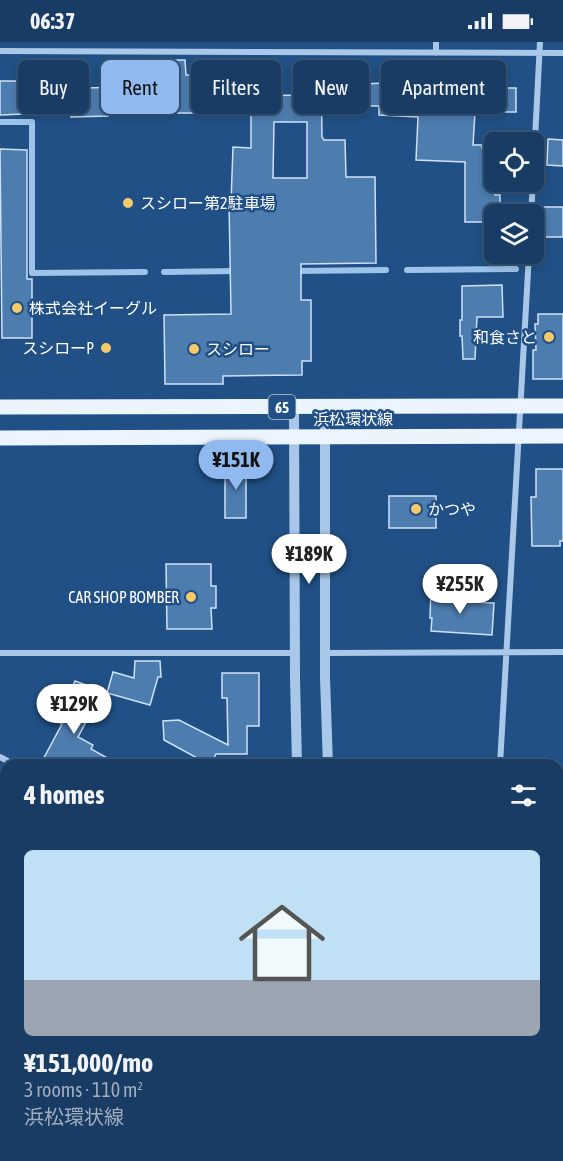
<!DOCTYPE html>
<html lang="en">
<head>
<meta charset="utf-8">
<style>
	:root { --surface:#183c64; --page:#25476d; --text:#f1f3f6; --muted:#9fadbf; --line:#365678; --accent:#90b9f0 }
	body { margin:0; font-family:"Asap Condensed","Noto Sans JP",sans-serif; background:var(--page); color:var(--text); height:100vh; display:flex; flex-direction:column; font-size:22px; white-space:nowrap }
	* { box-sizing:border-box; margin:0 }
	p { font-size:20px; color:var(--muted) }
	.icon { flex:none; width:33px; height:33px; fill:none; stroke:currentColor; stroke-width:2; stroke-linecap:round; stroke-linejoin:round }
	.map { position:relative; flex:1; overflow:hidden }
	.panel { position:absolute; left:0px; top:717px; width:564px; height:402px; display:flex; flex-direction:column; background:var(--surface); border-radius:18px 18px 0 0; box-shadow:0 3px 9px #0003,0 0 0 2px var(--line) }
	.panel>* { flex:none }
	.hud { position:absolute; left:18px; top:18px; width:528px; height:54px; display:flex; gap:12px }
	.controls { position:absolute; left:484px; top:90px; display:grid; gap:12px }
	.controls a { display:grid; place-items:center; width:60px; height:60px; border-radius:9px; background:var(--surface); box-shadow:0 3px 9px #0003,0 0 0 2px var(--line); font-size:30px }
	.price { position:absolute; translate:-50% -51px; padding:0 14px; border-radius:21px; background:#fff; color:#222; font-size:20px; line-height:39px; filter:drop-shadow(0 2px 3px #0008) }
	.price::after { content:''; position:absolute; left:50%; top:36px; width:18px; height:14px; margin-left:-9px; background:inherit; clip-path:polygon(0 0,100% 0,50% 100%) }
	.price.current { background:var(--accent); color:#111 }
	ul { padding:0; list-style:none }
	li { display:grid; align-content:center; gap:12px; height:318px; padding:0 24px }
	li+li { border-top:2px solid var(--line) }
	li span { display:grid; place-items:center; height:186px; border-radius:9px; color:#555 }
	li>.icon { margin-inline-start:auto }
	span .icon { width:108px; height:108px; fill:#fffc; stroke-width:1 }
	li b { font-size:26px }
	h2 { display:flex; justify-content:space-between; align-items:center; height:72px; padding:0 24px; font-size:26px }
	.tag { padding:0 21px; border-radius:9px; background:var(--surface); box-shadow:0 3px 9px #0003,0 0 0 2px var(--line); font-size:21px; line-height:54px }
	.tag.current { background:var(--accent); color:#111 }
	.status { display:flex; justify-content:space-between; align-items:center; height:42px; padding:0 30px; background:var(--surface); direction:ltr }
	.status svg { height:16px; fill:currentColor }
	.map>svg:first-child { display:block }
</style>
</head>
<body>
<div class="status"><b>06:37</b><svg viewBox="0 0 49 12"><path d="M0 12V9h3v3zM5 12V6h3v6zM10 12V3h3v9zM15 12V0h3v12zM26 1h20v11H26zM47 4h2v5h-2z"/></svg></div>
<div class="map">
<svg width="563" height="1119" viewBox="0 0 563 1119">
	<rect width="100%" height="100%" fill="#205085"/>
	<path fill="#346aa2" d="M 0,879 L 6,887 L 6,961 L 0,967 Z
		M 6,977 L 6,1095 L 0,1101 L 0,983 Z"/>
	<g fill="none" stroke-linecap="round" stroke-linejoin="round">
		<path stroke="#9cc4eb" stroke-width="6" d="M 0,80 L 32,80 L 32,231 L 145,230
			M 407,228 L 516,227
			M 294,229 L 386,228
			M 164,230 L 236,229"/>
	</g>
	<path fill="#4d7caf" stroke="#cde2f7" stroke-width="1.5" fill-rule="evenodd" d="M 169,18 L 185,18 L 186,33 L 215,33 L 215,30 L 238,30 L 238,49 L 259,49 L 259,54 L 297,53 L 296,22 L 321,22 L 322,95 L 324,98 L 345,98 L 346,135 L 375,135 L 376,221 L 301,222 L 301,258 L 311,258 L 311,319 L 302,319 L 302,333 L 223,334 L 223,342 L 165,342 L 164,273 L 231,272 L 229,160 L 231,160 L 233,105 L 251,106 L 251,73 L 215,73 L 215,71 L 108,71 L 108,74 L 71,75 L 71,70 L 0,73 L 0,39 L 15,39 L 25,43 L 85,42 L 85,46 L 124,45 L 124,34 L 169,34 ZM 274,80 L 307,80 L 307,136 L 273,136 Z
		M 445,34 L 445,40 L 460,40 L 460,46 L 516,46 L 516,70 L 475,70 L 473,103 L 482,103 L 482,106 L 495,107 L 495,153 L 500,153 L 500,172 L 495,172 L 495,180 L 465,180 L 465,120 L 416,118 L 418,75 L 379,73 L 379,64 L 363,64 L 363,42 L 384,41 L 384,35 Z
		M 548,97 L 563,98 L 563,124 L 547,123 Z
		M 0,107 L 27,108 L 27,237 L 32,237 L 32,296 L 2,296 Z
		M 544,165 L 563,165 L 563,195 L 545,195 Z
		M 502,243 L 503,275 L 477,275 L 475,317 L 463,317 L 462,294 L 460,294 L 460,278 L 462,278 L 462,244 Z
		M 538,272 L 563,272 L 563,337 L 533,337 L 533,308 L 536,308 L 535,282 L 538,282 Z
		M 225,423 L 246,423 L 246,476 L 225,476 Z
		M 536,427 L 563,427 L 563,499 L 560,499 L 560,504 L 532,504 L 531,455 L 536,455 Z
		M 389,454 L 436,454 L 436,486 L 389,486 Z
		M 166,522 L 211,522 L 211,544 L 216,544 L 216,566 L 211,566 L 212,587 L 167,587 Z
		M 431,546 L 450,548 L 450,559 L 494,561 L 492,593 L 431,589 L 432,576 L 430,576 Z
		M 135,619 L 160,619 L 161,635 L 158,635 L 150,663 L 107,651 L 113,630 L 134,636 Z
		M 222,631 L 259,631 L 259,684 L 247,684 L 247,712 L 216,712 L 210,723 L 164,698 L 163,679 L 179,678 L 228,703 L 227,656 L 222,656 Z
		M 75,639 L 94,646 L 82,677 L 86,680 L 78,695 L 93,703 L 91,707 L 120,723 L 40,723 L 62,682 L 60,681 L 69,665 L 65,663 Z"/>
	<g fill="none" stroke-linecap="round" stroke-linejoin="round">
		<path stroke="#a9c8e9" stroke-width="4" stroke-dasharray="3 4.5" stroke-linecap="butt" d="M 0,870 L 6,878
			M 558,875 L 563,875
			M 0,975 L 6,970"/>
		<path stroke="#a9c8e9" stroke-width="6" d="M 0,9 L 563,11
			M 436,11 L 436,0
			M 534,117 L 540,0
			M 531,172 L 533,140
			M 0,611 L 295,611
			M 325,611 L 563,610
			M 0,715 L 15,723
			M 500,723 L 529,212
			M 450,1113 L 454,1119
			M 478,1113 L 478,1119
			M 332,1119 L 339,1113"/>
		<path stroke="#a9c8e9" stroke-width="10" d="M 294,365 L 295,636 L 297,723
			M 325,365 L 325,636 L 328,723
			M 370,1113 L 371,1119
			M 401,1113 L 403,1119"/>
		<path stroke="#ecf4fe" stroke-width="15" d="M 0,365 L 563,364
			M 0,396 L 563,394"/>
	</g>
	<g fill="#f7c969" stroke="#205085" stroke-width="2">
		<circle cx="128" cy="161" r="6"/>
		<circle cx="17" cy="266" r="6"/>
		<circle cx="549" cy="295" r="6"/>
		<circle cx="106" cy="306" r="6"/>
		<circle cx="194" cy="307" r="6"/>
		<circle cx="416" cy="467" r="6"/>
		<circle cx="191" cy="555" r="6"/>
	</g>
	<g text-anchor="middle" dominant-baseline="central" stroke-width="5" stroke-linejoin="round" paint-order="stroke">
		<rect fill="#205085" stroke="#bccada" stroke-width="1.5" x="268.5" y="353" width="27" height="24" rx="4.5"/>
		<g font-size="15" font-weight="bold" fill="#fff">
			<text x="282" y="365">65</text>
		</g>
		<g font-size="16" fill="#fff" stroke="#205085" text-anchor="start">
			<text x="140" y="161">スシロー第2駐車場</text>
			<text x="29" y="266">株式会社イーグル</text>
			<text x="537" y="295" text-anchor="end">和食さと</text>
			<text x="94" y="306" text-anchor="end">スシローP</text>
			<text x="206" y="307">スシロー</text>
			<text x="428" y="467">かつや</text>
			<text x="179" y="555" text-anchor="end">CAR SHOP BOMBER</text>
		</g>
		<g font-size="16" fill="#fff" stroke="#205085">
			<text x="353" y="377">浜松環状線</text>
		</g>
	</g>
</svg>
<div class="controls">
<a><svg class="icon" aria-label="locate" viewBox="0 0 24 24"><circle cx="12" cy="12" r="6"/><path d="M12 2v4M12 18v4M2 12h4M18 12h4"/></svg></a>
<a><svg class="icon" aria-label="layers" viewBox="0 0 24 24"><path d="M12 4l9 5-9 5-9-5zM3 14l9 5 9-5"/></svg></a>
</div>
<b class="price current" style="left:236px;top:449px">¥151K</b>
<b class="price" style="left:309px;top:543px">¥189K</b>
<b class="price" style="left:460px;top:573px">¥255K</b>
<b class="price" style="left:74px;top:693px">¥129K</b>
<div class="hud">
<a class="tag">Buy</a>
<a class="tag current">Rent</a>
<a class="tag">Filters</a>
<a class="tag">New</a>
<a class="tag">Apartment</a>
</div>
<section class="panel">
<h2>4 homes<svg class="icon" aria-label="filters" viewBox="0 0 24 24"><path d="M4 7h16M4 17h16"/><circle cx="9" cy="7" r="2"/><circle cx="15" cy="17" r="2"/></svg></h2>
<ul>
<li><span style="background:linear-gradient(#bfe0f5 70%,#9aa5b1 0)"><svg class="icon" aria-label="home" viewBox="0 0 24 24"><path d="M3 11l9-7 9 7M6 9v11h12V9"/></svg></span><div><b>¥151,000/mo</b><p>3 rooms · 110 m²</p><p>浜松環状線</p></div></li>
</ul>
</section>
</div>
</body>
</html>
